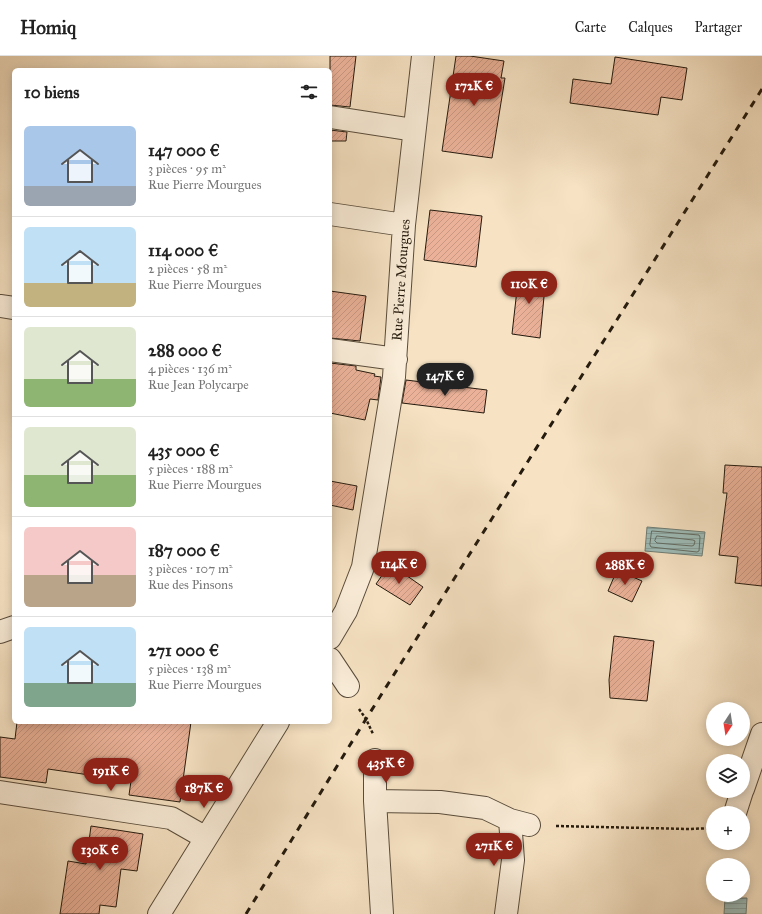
<!DOCTYPE html>
<html lang="fr">
<head>
<meta charset="utf-8">
<style>
	:root { --surface:#fff; --page:#f6f6f6; --text:#222; --muted:#767676; --line:#e0e0e0; --accent:#8f2418 }
	body { margin:0; font-family:"IM FELL Great Primer",serif; background:var(--page); color:var(--text); height:100vh; display:flex; flex-direction:column; font-size:15px; white-space:nowrap }
	* { box-sizing:border-box; margin:0 }
	p { font-size:13px; color:var(--muted) }
	.icon { flex:none; width:22px; height:22px; fill:none; stroke:currentColor; stroke-width:2; stroke-linecap:round; stroke-linejoin:round }
	.map { position:relative; flex:1; overflow:hidden }
	.panel { position:absolute; left:12px; top:12px; width:320px; height:656px; display:flex; flex-direction:column; background:var(--surface); border-radius:6px; box-shadow:0 2px 10px #0003 }
	.panel>* { flex:none }
	.needle { width:26px; rotate:192deg }
	.fabs { position:absolute; left:706px; top:646px; display:grid; gap:8px }
	.fabs a { display:grid; place-items:center; width:44px; height:44px; border-radius:50%; background:var(--surface); box-shadow:0 2px 10px #0003; font-size:20px }
	.price { position:absolute; translate:-50% -34px; padding:0 9px; border-radius:14px; background:var(--accent); color:#fff; font-size:13px; line-height:26px; filter:drop-shadow(0 1px 2px #0008) }
	.price::after { content:''; position:absolute; left:50%; top:24px; width:12px; height:9px; margin-left:-6px; background:inherit; clip-path:polygon(0 0,100% 0,50% 100%) }
	.price.on { background:#222; color:#fff }
	ul { padding:0; list-style:none }
	li { display:flex; align-items:center; gap:12px; height:100px; padding:0 12px }
	li+li { border-top:1px solid var(--line) }
	li span { display:grid; place-items:center; flex:none; width:112px; height:80px; border-radius:6px; color:#555 }
	li>.icon { margin-inline-start:auto }
	span .icon { width:48px; height:48px; fill:#fffc; stroke-width:1 }
	li b { font-size:17px }
	h2 { display:flex; justify-content:space-between; align-items:center; height:48px; padding:0 12px; font-size:17px }
	header { display:flex; align-items:center; gap:24px; box-sizing:border-box; height:56px; padding:0 20px; background:var(--surface); border-bottom:1px solid var(--line) }
	header strong { font-size:19px }
	nav { display:flex; gap:22px; margin-inline-start:auto; font-size:14px }
	.map>svg:first-child { display:block }
</style>
</head>
<body>
<header>
<strong>Homiq</strong>
<nav><a>Carte</a><a>Calques</a><a>Partager</a></nav>
</header>
<div class="map">
<svg width="762" height="858" viewBox="0 0 762 858">
	<defs>
		<pattern id="water-rules" width="6" height="5" patternUnits="userSpaceOnUse"><rect width="6" height="5" fill="#9ebdba"/><path d="M0 2.5h6" fill="none" stroke="#88a29f"/></pattern>
		<pattern id="building-hatch" width="6" height="6" patternUnits="userSpaceOnUse"><rect width="6" height="6" fill="#ebb299"/><path d="M-1 1l2-2M0 6l6-6M5 7l2-2" fill="none" stroke="#c99883"/></pattern>
	</defs>
	<rect width="100%" height="100%" fill="#f7e3c4"/>
	<filter id="stains"><feTurbulence type="fractalNoise" baseFrequency=".005" numOctaves="4"/><feColorMatrix values="0 0 0 0 .2 0 0 0 0 .09 0 0 0 0 .02 0 0 0 .5 -.17"/></filter>
	<radialGradient id="worn" r=".72"><stop offset=".6" stop-color="#630" stop-opacity="0"/><stop offset="1" stop-color="#630" stop-opacity=".3"/></radialGradient>
	<path fill="url(#water-rules)" stroke="#6d7c75" d="M 647,471 L 705,476 L 702,500 L 645,495 Z
		M 725,842 L 747,842 L 746,858 L 724,858 Z"/>
	<g fill="none" stroke-linecap="round" stroke-linejoin="round">
		<path stroke="#616c64" stroke-width="1" d="M 652,475 L 699,479 L 700,481 L 699,495 L 697,496 L 651,491 L 650,489 Z
			M 657,480 L 693,484 L 695,485 L 694,489 L 692,490 L 657,487 L 655,485 Z"/>
	</g>
	<path fill="url(#building-hatch)" stroke="#241a0d" d="M 330,0 L 356,0 L 350,51 L 330,49 Z
		M 456,0 L 470,0 L 504,5 L 501,22 L 505,22 L 492,102 L 442,95 Z
		M 615,1 L 687,12 L 682,44 L 661,41 L 658,59 L 570,47 L 573,23 L 611,28 Z
		M 330,74 L 347,76 L 346,85 L 330,85 Z
		M 430,154 L 482,160 L 476,211 L 424,204 Z
		M 519,216 L 546,220 L 540,282 L 512,278 Z
		M 330,235 L 366,240 L 360,285 L 330,282 Z
		M 330,307 L 356,310 L 356,314 L 375,318 L 374,320 L 381,321 L 378,344 L 370,343 L 365,364 L 330,357 Z
		M 406,324 L 487,334 L 484,357 L 402,347 Z
		M 725,409 L 762,411 L 762,530 L 735,527 L 738,501 L 719,499 L 727,437 L 723,437 Z
		M 330,425 L 357,430 L 353,454 L 330,449 Z
		M 390,508 L 423,531 L 410,549 L 376,528 Z
		M 617,514 L 642,525 L 632,546 L 608,535 Z
		M 614,580 L 654,585 L 647,645 L 610,642 L 609,624 Z
		M 17,666 L 191,666 L 180,746 L 129,739 L 131,725 L 48,713 L 46,727 L 0,721 L 0,681 L 15,683 Z
		M 91,770 L 143,778 L 137,815 L 121,813 L 116,851 L 100,849 L 99,858 L 60,858 L 68,805 L 86,808 Z"/>
	<g fill="none" stroke-linecap="round" stroke-linejoin="round">
		<g stroke="#594c3b" stroke-width="24">
			<path id="minor" d="M 330,61 L 414,74
				M 330,158 L 404,169
				M 0,250 L 14,252
				M 330,294 L 396,303
				M 0,576 L 14,571
				M 330,582 L 346,555 L 363,511 L 394,321 L 404,169 L 423,0
				M 330,603 L 348,630
				M 743,733 L 762,678
				M 0,736 L 171,762 L 206,782
				M 375,745 L 375,704
				M 735,757 L 742,735
				M 159,858 L 278,666
				M 382,858 L 375,745 L 440,746 L 485,752 L 510,764 L 529,769
				M 506,858 L 513,804 L 510,764"/>
		</g>
		<path stroke="#241a0d" stroke-width="2.5" stroke-dasharray="3 2" stroke-linecap="butt" d="M 359,653 L 366,663 L 373,678
			M 556,770 L 689,773 L 713,772"/>
		<use href="#minor" stroke="#faedd9" stroke-width="22"/>
		<path stroke="#241a0d" stroke-width="3" stroke-dasharray="7 7" stroke-linecap="butt" d="M 246,858 L 366,663 L 762,33"/>
	</g>
	<g text-anchor="middle" dominant-baseline="central" stroke-width="3.5" stroke-linejoin="round" paint-order="stroke">
		<g font-size="14" fill="#241a0d" stroke="#faedd9">
			<text transform="translate(401 224) rotate(-86)">Rue Pierre Mourgues</text>
		</g>
	</g>
	<rect width="100%" height="100%" filter="url(#stains)"/>
	<rect width="100%" height="100%" fill="url(#worn)"/>
</svg>
<div class="fabs">
<a><svg class="needle" viewBox="-14 -14 28 28"><path d="M0-13l5 13h-10z" fill="#e53935"/><path d="M0 13l5-13h-10z" fill="#767676"/></svg></a>
<a><svg class="icon" aria-label="layers" viewBox="0 0 24 24"><path d="M12 4l9 5-9 5-9-5zM3 14l9 5 9-5"/></svg></a>
<a>+</a>
<a>−</a>
</div>
<b class="price" style="left:474px;top:51px">172K €</b>
<b class="price" style="left:529px;top:249px">110K €</b>
<b class="price on" style="left:445px;top:341px">147K €</b>
<b class="price" style="left:399px;top:529px">114K €</b>
<b class="price" style="left:625px;top:530px">288K €</b>
<b class="price" style="left:386px;top:728px">435K €</b>
<b class="price" style="left:111px;top:736px">191K €</b>
<b class="price" style="left:204px;top:753px">187K €</b>
<b class="price" style="left:494px;top:811px">271K €</b>
<b class="price" style="left:100px;top:815px">130K €</b>
<section class="panel">
<h2>10 biens<svg class="icon" aria-label="filters" viewBox="0 0 24 24"><path d="M4 7h16M4 17h16"/><circle cx="9" cy="7" r="2"/><circle cx="15" cy="17" r="2"/></svg></h2>
<ul>
<li><span style="background:linear-gradient(#a9c7e8 75%,#9aa5b1 0)"><svg class="icon" aria-label="home" viewBox="0 0 24 24"><path d="M3 11l9-7 9 7M6 9v11h12V9"/></svg></span><div><b>147 000 €</b><p>3 pièces · 95 m²</p><p>Rue Pierre Mourgues</p></div></li>
<li><span style="background:linear-gradient(#bfe0f5 70%,#c2b280 0)"><svg class="icon" aria-label="home" viewBox="0 0 24 24"><path d="M3 11l9-7 9 7M6 9v11h12V9"/></svg></span><div><b>114 000 €</b><p>2 pièces · 58 m²</p><p>Rue Pierre Mourgues</p></div></li>
<li><span style="background:linear-gradient(#dfe7d0 65%,#8fb573 0)"><svg class="icon" aria-label="home" viewBox="0 0 24 24"><path d="M3 11l9-7 9 7M6 9v11h12V9"/></svg></span><div><b>288 000 €</b><p>4 pièces · 136 m²</p><p>Rue Jean Polycarpe</p></div></li>
<li><span style="background:linear-gradient(#dfe7d0 60%,#8fb573 0)"><svg class="icon" aria-label="home" viewBox="0 0 24 24"><path d="M3 11l9-7 9 7M6 9v11h12V9"/></svg></span><div><b>435 000 €</b><p>5 pièces · 188 m²</p><p>Rue Pierre Mourgues</p></div></li>
<li><span style="background:linear-gradient(#f6c9c9 60%,#b9a48a 0)"><svg class="icon" aria-label="home" viewBox="0 0 24 24"><path d="M3 11l9-7 9 7M6 9v11h12V9"/></svg></span><div><b>187 000 €</b><p>3 pièces · 107 m²</p><p>Rue des Pinsons</p></div></li>
<li><span style="background:linear-gradient(#bfe0f5 70%,#7fa58c 0)"><svg class="icon" aria-label="home" viewBox="0 0 24 24"><path d="M3 11l9-7 9 7M6 9v11h12V9"/></svg></span><div><b>271 000 €</b><p>5 pièces · 138 m²</p><p>Rue Pierre Mourgues</p></div></li>
</ul>
</section>
</div>
</body>
</html>
